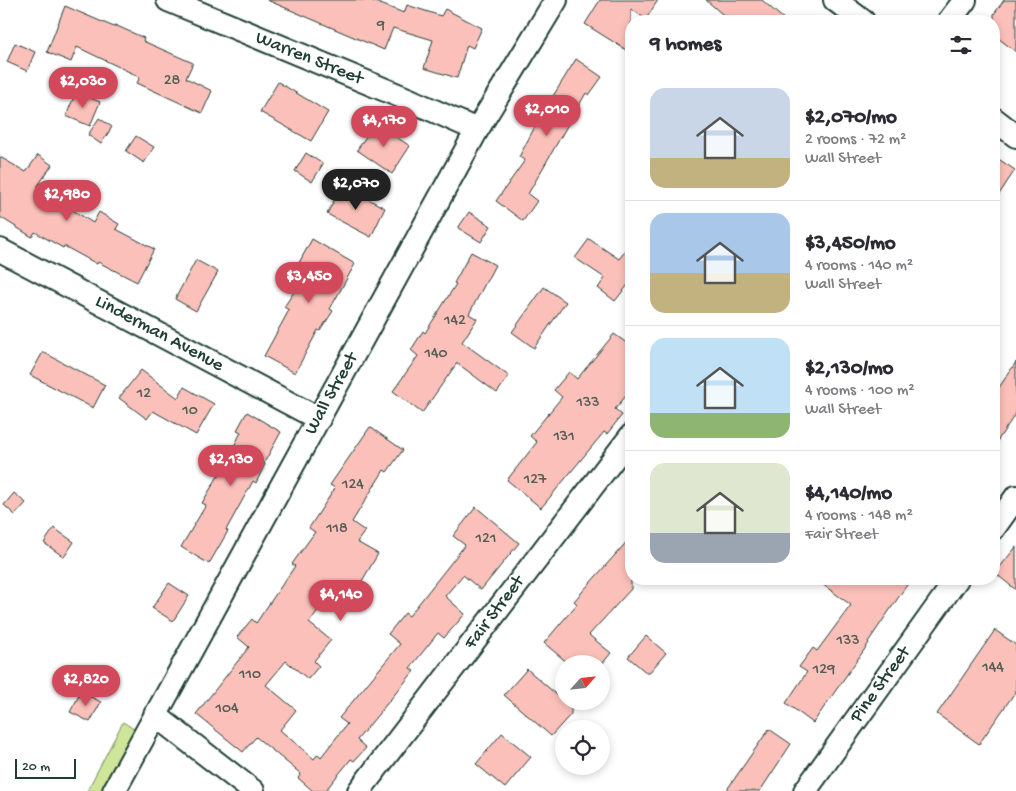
<!DOCTYPE html>
<html lang="en">
<head>
<meta charset="utf-8">
<style>
	:root { --surface:#fff; --page:#f2f2f3; --text:#2b2b33; --muted:#7c7c81; --line:#e1e1e2; --accent:#d1495b }
	body { margin:0; font-family:"Gochi Hand",sans-serif; background:var(--page); color:var(--text); height:100vh; display:flex; flex-direction:column; font-size:19px; white-space:nowrap }
	* { box-sizing:border-box; margin:0 }
	p { font-size:16px; color:var(--muted) }
	.icon { flex:none; width:28px; height:28px; fill:none; stroke:currentColor; stroke-width:2; stroke-linecap:round; stroke-linejoin:round }
	.map { position:relative; flex:1; overflow:hidden }
	.sheet { position:absolute; left:625px; top:15px; width:375px; height:570px; display:flex; flex-direction:column; background:var(--surface); border-radius:20px; box-shadow:0 2px 8px #0003 }
	.sheet>* { flex:none }
	.needle { width:32px; rotate:63deg }
	.controls { position:absolute; left:555px; top:655px; display:grid; gap:10px }
	.controls a { display:grid; place-items:center; width:55px; height:55px; border-radius:50%; background:var(--surface); box-shadow:0 2px 8px #0003; font-size:25px }
	.scale { position:absolute; left:15px; bottom:12px; width:61px; box-sizing:border-box; padding-left:5px; border:2px solid #1f3d34; border-top:0; font-size:14px; line-height:18px; white-space:nowrap; color:#1f3d34; -webkit-text-stroke:4px #fff; paint-order:stroke }
	.price { position:absolute; translate:-50% -42px; padding:0 11px; border-radius:18px; background:var(--accent); color:#fff; font-size:16px; line-height:32px; filter:drop-shadow(0 1px 2px #0008) }
	.price::after { content:''; position:absolute; left:50%; top:30px; width:15px; height:11px; margin-left:-8px; background:inherit; clip-path:polygon(0 0,100% 0,50% 100%) }
	.price.current { background:#222; color:#fff }
	ul { padding:0; list-style:none }
	li { display:flex; align-items:center; gap:15px; height:125px; padding:0 25px }
	li+li { border-top:1px solid var(--line) }
	li span { display:grid; place-items:center; flex:none; width:140px; height:100px; border-radius:15px; color:#555 }
	li>.icon { margin-inline-start:auto }
	span .icon { width:60px; height:60px; fill:#fffc; stroke-width:1 }
	li b { font-size:21px }
	h2 { display:flex; justify-content:space-between; align-items:center; height:60px; padding:0 25px; font-size:21px }
	.map>svg:first-child { display:block }
</style>
</head>
<body>
<div class="map">
<svg width="1016" height="791" viewBox="0 0 1016 791">
	<rect width="100%" height="100%" fill="#fff"/>
	<filter id="ink" filterUnits="userSpaceOnUse"><feTurbulence type="fractalNoise" baseFrequency=".02" numOctaves="2"/><feDisplacementMap in="SourceGraphic" scale="10" xChannelSelector="R" yChannelSelector="G"/><feConvolveMatrix kernelMatrix="1 2 1 2 8 2 1 2 1" color-interpolation-filters="sRGB"/></filter>
	<g filter="url(#ink)">
		<path fill="#cee59a" stroke="#769167" d="M 123,722 L 140,733 L 109,791 L 87,791 Z"/>
		<path fill="#fcc0ba" stroke="#1f3d34" d="M 267,0 L 370,0 L 404,13 L 407,5 L 441,16 L 445,9 L 482,28 L 473,48 L 467,45 L 457,78 L 424,68 L 433,40 L 393,28 L 384,50 Z
			M 600,0 L 658,0 L 646,19 L 631,9 L 631,53 L 585,24 Z
			M 706,0 L 762,0 L 786,21 L 730,21 Z
			M 1004,0 L 1016,0 L 1016,52 L 994,35 L 994,14 Z
			M 65,6 L 114,27 L 115,25 L 144,38 L 143,41 L 193,63 L 186,78 L 212,91 L 202,113 L 137,83 L 140,77 L 77,47 L 71,62 L 47,52 Z
			M 15,43 L 35,52 L 27,71 L 7,62 Z
			M 576,59 L 602,77 L 589,95 L 586,93 L 528,194 L 537,201 L 523,221 L 496,201 L 525,160 L 519,157 L 540,117 Z
			M 278,82 L 328,112 L 311,141 L 260,112 Z
			M 76,92 L 100,102 L 90,126 L 66,116 Z
			M 99,118 L 112,127 L 101,144 L 88,135 Z
			M 375,123 L 410,146 L 392,174 L 357,150 Z
			M 136,136 L 154,147 L 144,163 L 126,151 Z
			M 306,153 L 323,164 L 312,182 L 295,171 Z
			M 38,155 L 52,165 L 37,187 L 93,223 L 99,212 L 119,224 L 116,229 L 154,249 L 137,282 L 98,262 L 97,264 L 64,246 L 63,248 L 35,232 L 32,237 L 0,217 L 0,157 L 26,172 Z
			M 994,156 L 1015,170 L 994,202 Z
			M 342,185 L 385,208 L 371,237 L 327,214 Z
			M 469,212 L 491,226 L 481,242 L 458,228 Z
			M 312,239 L 355,264 L 330,309 L 333,311 L 320,331 L 318,330 L 295,373 L 264,356 L 289,310 L 284,307 L 305,275 L 295,270 Z
			M 589,239 L 619,259 L 631,244 L 631,281 L 615,301 L 598,288 L 605,278 L 575,258 Z
			M 471,252 L 495,265 L 469,314 L 477,319 L 462,342 L 509,376 L 497,393 L 457,363 L 422,413 L 393,391 L 418,356 L 411,350 L 423,331 L 425,333 L 456,284 L 454,283 Z
			M 196,260 L 218,272 L 196,311 L 175,299 Z
			M 544,287 L 566,302 L 534,348 L 512,332 Z
			M 614,334 L 631,346 L 631,390 L 615,409 L 622,415 L 607,434 L 604,432 L 541,508 L 507,480 L 537,442 L 530,436 L 562,397 L 554,390 L 569,372 L 577,379 Z
			M 43,352 L 105,385 L 93,408 L 30,375 Z
			M 1016,362 L 1016,413 L 994,446 L 994,395 Z
			M 141,370 L 178,398 L 184,387 L 214,404 L 196,435 L 153,411 L 147,419 L 119,398 Z
			M 247,412 L 281,432 L 264,463 L 265,464 L 256,483 L 253,481 L 226,530 L 228,531 L 209,564 L 181,547 L 206,505 L 202,503 L 218,476 L 219,477 L 241,432 L 237,430 Z
			M 370,427 L 403,450 L 387,472 L 384,470 L 352,522 L 365,531 L 357,542 L 378,554 L 356,591 L 358,593 L 346,611 L 326,599 L 309,623 L 331,640 L 314,661 L 319,666 L 308,679 L 286,661 L 266,685 L 296,710 L 280,730 L 314,759 L 318,754 L 321,757 L 347,724 L 339,718 L 400,644 L 388,634 L 405,613 L 409,616 L 465,545 L 453,536 L 476,507 L 519,543 L 481,590 L 463,575 L 445,596 L 465,614 L 444,638 L 438,633 L 410,668 L 414,671 L 357,740 L 366,748 L 354,761 L 351,759 L 325,791 L 313,791 L 298,778 L 301,774 L 256,737 L 243,752 L 196,714 L 249,647 L 237,637 L 252,619 L 256,623 L 295,566 L 292,564 L 315,532 L 309,528 L 335,488 L 330,485 Z
			M 14,493 L 26,503 L 15,515 L 4,505 Z
			M 54,528 L 74,542 L 64,557 L 44,543 Z
			M 631,537 L 631,589 L 589,635 L 611,653 L 602,664 L 569,664 L 544,643 L 577,604 L 574,601 Z
			M 1016,547 L 1016,590 L 995,573 Z
			M 815,579 L 911,579 L 868,642 L 869,643 L 813,723 L 786,703 L 807,672 L 799,667 L 813,648 L 817,651 L 851,605 Z
			M 169,583 L 189,596 L 173,621 L 152,608 Z
			M 995,630 L 1016,645 L 1016,691 L 979,744 L 937,714 Z
			M 646,636 L 666,653 L 648,674 L 628,657 Z
			M 527,669 L 571,707 L 571,714 L 551,736 L 504,695 Z
			M 81,692 L 101,702 L 90,722 L 70,712 Z
			M 769,729 L 791,744 L 760,791 L 726,791 Z
			M 502,733 L 531,757 L 505,788 L 476,764 Z"/>
		<g fill="none" stroke-linecap="round" stroke-linejoin="round">
			<g stroke="#1f3d34" stroke-width="26">
				<path id="minor" d="M 168,0 L 412,101 L 477,130
					M 835,0 L 863,21
					M 949,21 L 965,0
					M 994,119 L 1016,136
					M 0,250 L 319,419
					M 994,528 L 1016,497
					M 155,715 L 253,791
					M 114,791 L 477,130 L 556,0
					M 359,791 L 631,436
					M 805,791 L 957,579"/>
			</g>
			<use href="#minor" stroke="#fff" stroke-width="22"/>
		</g>
	</g>
	<g text-anchor="middle" dominant-baseline="central" stroke-width="4" stroke-linejoin="round" paint-order="stroke">
		<g font-size="16" fill="#565e56">
			<text x="381" y="26">9</text>
			<text x="172" y="81">28</text>
			<text x="455" y="321">142</text>
			<text x="436" y="354">140</text>
			<text x="144" y="394">12</text>
			<text x="588" y="403">133</text>
			<text x="190" y="411">10</text>
			<text x="564" y="437">131</text>
			<text x="535" y="480">127</text>
			<text x="353" y="485">124</text>
			<text x="337" y="529">118</text>
			<text x="486" y="539">121</text>
			<text x="848" y="641">133</text>
			<text x="993" y="668">144</text>
			<text x="824" y="670">129</text>
			<text x="250" y="675">110</text>
			<text x="227" y="709">104</text>
		</g>
		<g font-size="19" fill="#1f3d34" stroke="#fff">
			<text transform="translate(309 59) rotate(22)">Warren Street</text>
			<text transform="translate(159 334) rotate(28)">Linderman Avenue</text>
			<text transform="translate(332 394) rotate(-61)">Wall Street</text>
			<text transform="translate(495 613) rotate(-53)">Fair Street</text>
			<text transform="translate(881 685) rotate(-54)">Pine Street</text>
		</g>
	</g>
</svg>
<div class="controls">
<a><svg class="needle" viewBox="-14 -14 28 28"><path d="M0-13l5 13h-10z" fill="#e53935"/><path d="M0 13l5-13h-10z" fill="#7c7c81"/></svg></a>
<a><svg class="icon" aria-label="locate" viewBox="0 0 24 24"><circle cx="12" cy="12" r="6"/><path d="M12 2v4M12 18v4M2 12h4M18 12h4"/></svg></a>
</div>
<div class="scale">20 m</div>
<b class="price" style="left:83px;top:109px">$2,030</b>
<b class="price" style="left:547px;top:137px">$2,010</b>
<b class="price" style="left:384px;top:148px">$4,170</b>
<b class="price current" style="left:356px;top:211px">$2,070</b>
<b class="price" style="left:67px;top:222px">$2,980</b>
<b class="price" style="left:309px;top:304px">$3,450</b>
<b class="price" style="left:231px;top:487px">$2,130</b>
<b class="price" style="left:341px;top:622px">$4,140</b>
<b class="price" style="left:86px;top:707px">$2,820</b>
<section class="sheet">
<h2>9 homes<svg class="icon" aria-label="filters" viewBox="0 0 24 24"><path d="M4 7h16M4 17h16"/><circle cx="9" cy="7" r="2"/><circle cx="15" cy="17" r="2"/></svg></h2>
<ul>
<li><span style="background:linear-gradient(#c9d6e8 70%,#c2b280 0)"><svg class="icon" aria-label="home" viewBox="0 0 24 24"><path d="M3 11l9-7 9 7M6 9v11h12V9"/></svg></span><div><b>$2,070/mo</b><p>2 rooms · 72 m²</p><p>Wall Street</p></div></li>
<li><span style="background:linear-gradient(#a9c7e8 60%,#c2b280 0)"><svg class="icon" aria-label="home" viewBox="0 0 24 24"><path d="M3 11l9-7 9 7M6 9v11h12V9"/></svg></span><div><b>$3,450/mo</b><p>4 rooms · 140 m²</p><p>Wall Street</p></div></li>
<li><span style="background:linear-gradient(#bfe0f5 75%,#8fb573 0)"><svg class="icon" aria-label="home" viewBox="0 0 24 24"><path d="M3 11l9-7 9 7M6 9v11h12V9"/></svg></span><div><b>$2,130/mo</b><p>4 rooms · 100 m²</p><p>Wall Street</p></div></li>
<li><span style="background:linear-gradient(#dfe7d0 70%,#9aa5b1 0)"><svg class="icon" aria-label="home" viewBox="0 0 24 24"><path d="M3 11l9-7 9 7M6 9v11h12V9"/></svg></span><div><b>$4,140/mo</b><p>4 rooms · 148 m²</p><p>Fair Street</p></div></li>
</ul>
</section>
</div>
</body>
</html>
